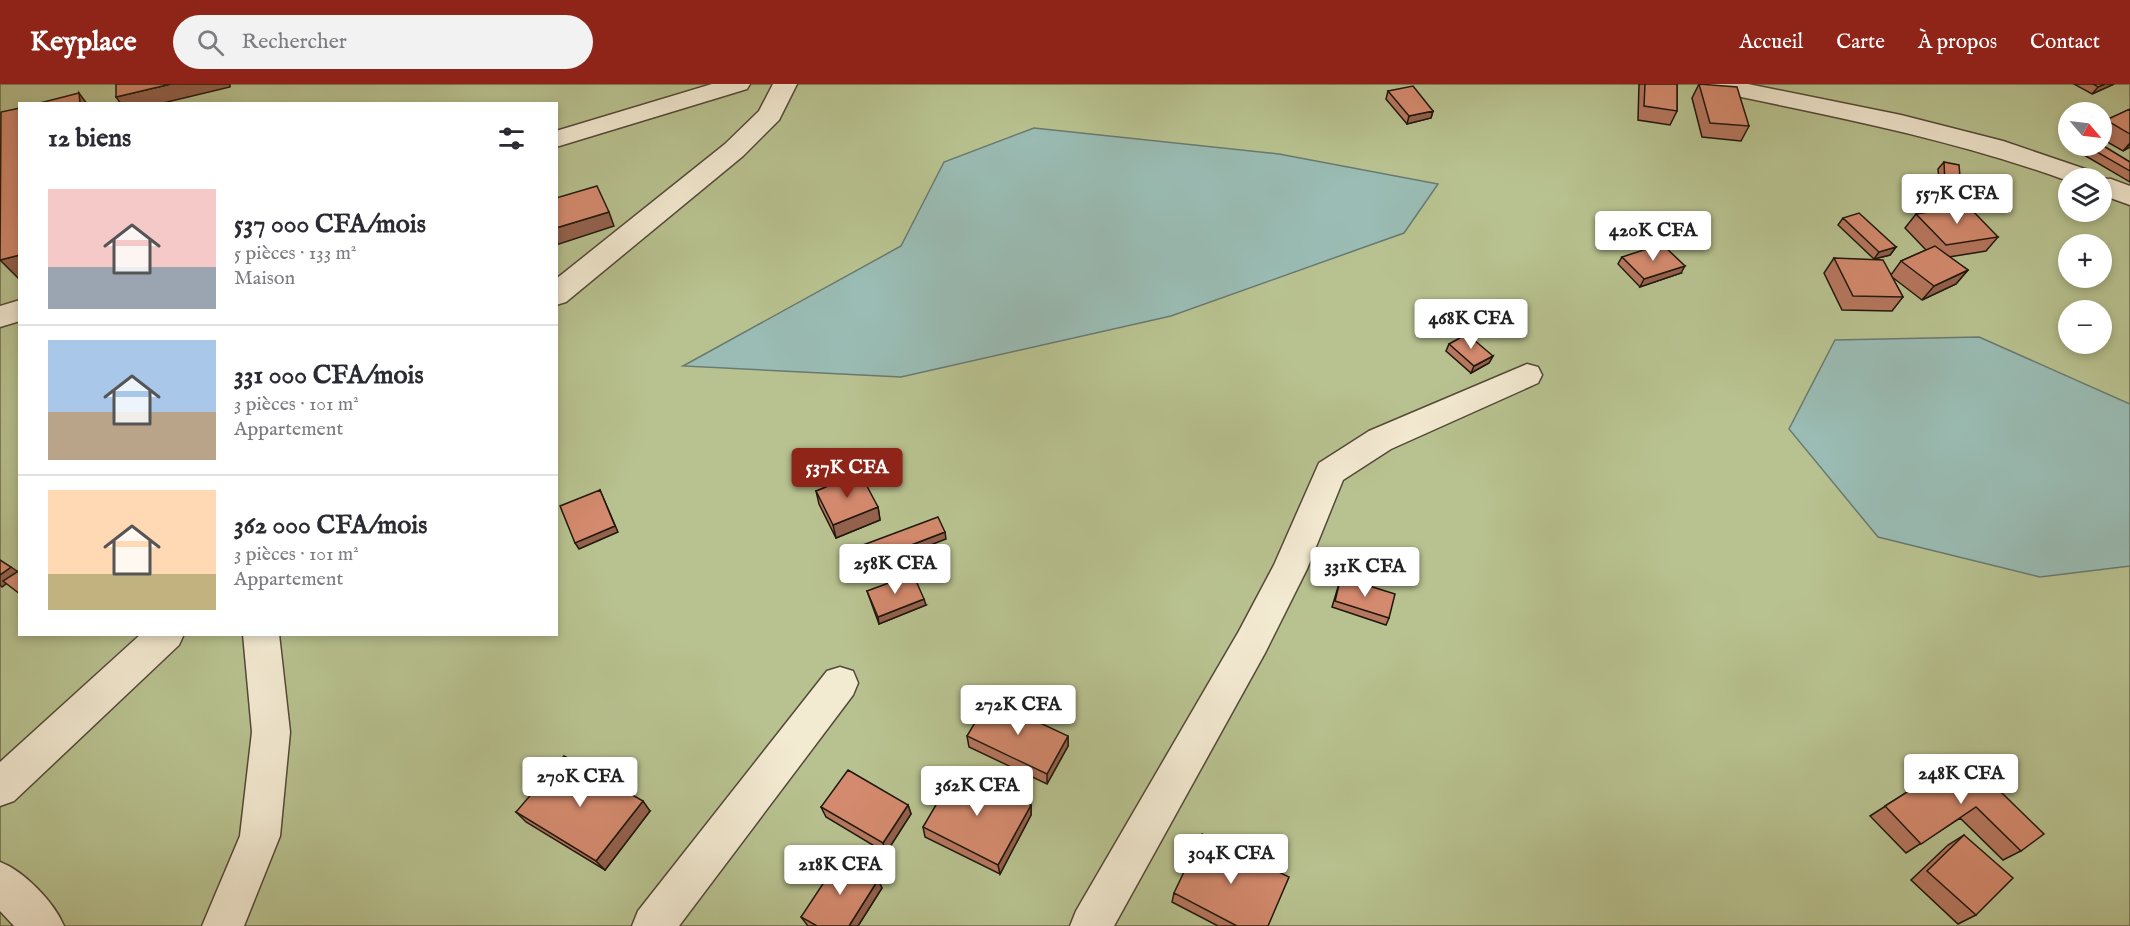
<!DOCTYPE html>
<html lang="fr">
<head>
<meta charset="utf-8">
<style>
	:root { --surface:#fff; --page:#f2f2f3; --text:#2b2b33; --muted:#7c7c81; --line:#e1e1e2; --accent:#8f2418 }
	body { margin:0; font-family:"IM FELL English",serif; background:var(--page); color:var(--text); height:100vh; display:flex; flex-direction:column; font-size:22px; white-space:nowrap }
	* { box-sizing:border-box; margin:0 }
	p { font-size:20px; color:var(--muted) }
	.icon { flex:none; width:33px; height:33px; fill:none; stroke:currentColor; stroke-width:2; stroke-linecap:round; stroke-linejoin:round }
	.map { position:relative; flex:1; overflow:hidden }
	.side { position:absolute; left:18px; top:18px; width:540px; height:534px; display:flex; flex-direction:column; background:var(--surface); border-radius:0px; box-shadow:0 3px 9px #0003 }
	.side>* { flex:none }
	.needle { width:39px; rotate:118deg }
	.buttons { position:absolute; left:2058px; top:18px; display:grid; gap:12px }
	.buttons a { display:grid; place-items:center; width:54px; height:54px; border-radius:50%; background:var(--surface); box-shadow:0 3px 9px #0003; font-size:30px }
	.price { position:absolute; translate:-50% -51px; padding:0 14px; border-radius:6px; background:#fff; color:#222; font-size:20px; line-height:39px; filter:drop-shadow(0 2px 3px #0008) }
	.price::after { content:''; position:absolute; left:50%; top:36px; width:18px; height:14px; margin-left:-9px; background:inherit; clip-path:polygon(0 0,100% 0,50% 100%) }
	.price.selected { background:var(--accent); color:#fff }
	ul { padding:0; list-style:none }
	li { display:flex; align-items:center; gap:18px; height:150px; padding:0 30px }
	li+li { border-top:2px solid var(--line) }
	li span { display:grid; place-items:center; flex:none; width:168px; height:120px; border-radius:0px; color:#555 }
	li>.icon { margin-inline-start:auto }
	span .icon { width:72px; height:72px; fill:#fffc; stroke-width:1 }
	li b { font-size:26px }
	h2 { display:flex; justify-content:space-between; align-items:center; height:72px; padding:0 30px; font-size:26px }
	header { display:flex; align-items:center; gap:36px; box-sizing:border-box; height:84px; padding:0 30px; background:var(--accent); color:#fff }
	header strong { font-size:28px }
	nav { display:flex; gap:33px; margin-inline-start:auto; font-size:21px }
	.search { width:420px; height:54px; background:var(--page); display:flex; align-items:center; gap:15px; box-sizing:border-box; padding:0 21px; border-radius:33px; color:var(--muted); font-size:22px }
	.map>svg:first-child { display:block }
</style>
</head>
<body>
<header>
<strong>Keyplace</strong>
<div class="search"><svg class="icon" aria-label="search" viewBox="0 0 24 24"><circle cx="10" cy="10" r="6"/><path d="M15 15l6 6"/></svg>Rechercher</div>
<nav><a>Accueil</a><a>Carte</a><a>À propos</a><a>Contact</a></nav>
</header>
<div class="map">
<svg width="2130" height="842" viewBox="0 0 2130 842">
	<rect width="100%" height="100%" fill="#eddfba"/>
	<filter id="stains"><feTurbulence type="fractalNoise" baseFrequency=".00333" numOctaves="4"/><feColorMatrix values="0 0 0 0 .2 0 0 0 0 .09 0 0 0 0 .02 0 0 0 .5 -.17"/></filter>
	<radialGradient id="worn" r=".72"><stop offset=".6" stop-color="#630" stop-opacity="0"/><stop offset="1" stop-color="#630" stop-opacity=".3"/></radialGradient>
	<path fill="#b8c290" stroke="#6c6c4e" stroke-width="1.5" fill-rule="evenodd" d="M 0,0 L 2130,0 L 2130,842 L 0,842 ZM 20,20 L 556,20 L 556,550 L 20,550 ZM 2068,28 L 2102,28 L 2102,62 L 2068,62 ZM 2068,94 L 2102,94 L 2102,128 L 2068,128 ZM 2068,160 L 2102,160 L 2102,194 L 2068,194 ZM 2068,226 L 2102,226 L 2102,260 L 2068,260 Z"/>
	<path fill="#9abcb4" stroke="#697a71" stroke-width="1.5" d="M 1034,44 L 1279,70 L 1438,100 L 1404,149 L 1171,232 L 901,293 L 683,282 L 901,162 L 944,78 Z
		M 1979,253 L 2130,320 L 2130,482 L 2040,493 L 1878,453 L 1789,345 L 1835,256 Z"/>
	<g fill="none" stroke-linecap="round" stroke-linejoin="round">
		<g stroke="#534938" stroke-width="3">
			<path id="minor" d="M 712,0 L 750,0 L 747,5 L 556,63 L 556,47 Z
				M 773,0 L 797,0 L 779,36 L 743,72 L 566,218 L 556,221 L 556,195 L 725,60 L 759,27 Z
				M 1700,0 L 1748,0 L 1901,31 L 2003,57 L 2094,88 L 2098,94 L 2111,95 L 2130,102 L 2130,121 L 2102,111 L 2102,94 L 2068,94 L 2068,97 C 1953,55 1832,32 1712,7 L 1703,5 Z
				M 20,216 L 20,237 L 0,243 L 0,222 Z
				M 1527,280 L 1538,283 L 1542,291 L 1538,299 L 1391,365 L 1343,396 L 1307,485 L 1265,569 L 1114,842 L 1070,842 L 1076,827 L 1239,547 L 1274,481 L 1319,379 L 1369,347 Z
				M 141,550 L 184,550 L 179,561 L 14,717 L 0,722 L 0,678 Z
				M 243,550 L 279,550 L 290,648 L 280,752 L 244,842 L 202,842 L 240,752 L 252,648 Z
				M 840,583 L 853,587 L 858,599 L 853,611 L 679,842 L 632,842 L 638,827 L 827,587 Z
				M 0,778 C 24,787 54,818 64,842 L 14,842 L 0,827 Z"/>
		</g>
		<use href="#minor" fill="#f3ead2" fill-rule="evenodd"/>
	</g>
	<path fill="#b6775f" stroke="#20170d" stroke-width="1.5" d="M 1639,0 L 1677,0 L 1677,27 L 1670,41 L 1638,36 Z
		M 1699,0 L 1749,42 L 1741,57 L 1702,53 L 1692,14 Z
		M 2074,0 L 2114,0 L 2092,10 Z
		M 1388,7 L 1433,27 L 1431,34 L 1407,40 L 1386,15 Z
		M 2130,25 L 2130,63 L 2123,67 L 2102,55 L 2102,42 L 2106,36 Z
		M 2090,64 L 2130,78 L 2130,98 L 2084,71 Z
		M 1944,78 L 1961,104 L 1955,111 L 1940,108 L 1938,85 Z
		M 1916,130 L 1998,153 L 1986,167 L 1949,173 L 1968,186 L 1956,200 L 1922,216 L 1892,193 L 1903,213 L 1892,227 L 1842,226 L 1824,189 L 1834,174 L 1891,191 L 1901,177 L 1926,166 L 1905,144 Z
		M 1843,134 L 1896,163 L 1890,171 L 1874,175 L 1838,141 Z
		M 1622,173 L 1681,189 L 1640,203 L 1618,180 Z
		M 1449,260 L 1493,272 L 1489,279 L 1471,289 L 1446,267 Z
		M 816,407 L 878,423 L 880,436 L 836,454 L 819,420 Z
		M 1341,493 L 1389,534 L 1386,541 L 1332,523 Z
		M 867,507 L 926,521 L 879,540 Z
		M 967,652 L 1068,652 L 1068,662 L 1047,700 L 969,663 Z
		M 1964,672 L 2021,767 L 2003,776 L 1960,734 L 1906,769 L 1870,732 Z
		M 908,721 L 911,730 L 886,769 L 826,733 L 821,723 Z
		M 1031,721 L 1031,731 L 1000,790 L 925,753 L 923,743 Z
		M 650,727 L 605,786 L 526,738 L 516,728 Z
		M 1964,751 L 1976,831 L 1958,840 L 1911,796 L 1948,761 Z
		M 878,796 L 882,804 L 858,842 L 808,842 L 801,833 Z
		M 1174,809 L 1268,842 L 1218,842 L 1172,818 Z"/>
	<path fill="#94614d" stroke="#20170d" stroke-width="1.5" d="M 171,0 L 230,0 L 230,3 L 159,20 L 121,20 L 116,13 Z
		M 2105,0 L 2114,0 L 2092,10 L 2098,3 Z
		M 79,9 L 87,20 L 80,20 Z
		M 1433,27 L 1431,34 L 1407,40 L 1409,32 Z
		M 2130,59 L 2130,63 L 2123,67 Z
		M 609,128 L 614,142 L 556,161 L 556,144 Z
		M 1896,163 L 1890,171 L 1874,175 L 1879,168 Z
		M 20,171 L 20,196 L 0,176 Z
		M 1685,182 L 1681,189 L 1640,203 L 1644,195 Z
		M 1968,186 L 1956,200 L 1922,216 L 1934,202 Z
		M 1493,272 L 1489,279 L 1471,289 L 1474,282 Z
		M 600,406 L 618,448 L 579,465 L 575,459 Z
		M 878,423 L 880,436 L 836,454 L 833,441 Z
		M 945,448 L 946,455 L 856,490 L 854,483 Z
		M 11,483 L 20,489 L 2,503 L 0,501 L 0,491 Z
		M 924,515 L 926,521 L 879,540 L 878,533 Z
		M 1068,652 L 1068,662 L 1047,700 L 1047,690 Z
		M 643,717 L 650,727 L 605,786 L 596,777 Z
		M 908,721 L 911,730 L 886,769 L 883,759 Z
		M 1031,721 L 1031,731 L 1000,790 L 998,781 Z
		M 878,796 L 882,804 L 858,842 L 849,842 Z"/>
	<path fill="#d48a6e" stroke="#20170d" stroke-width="1.5" d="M 116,0 L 171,0 L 116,13 Z
		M 1645,0 L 1677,0 L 1677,27 L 1644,22 Z
		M 1699,0 L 1737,3 L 1749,42 L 1710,39 Z
		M 2093,0 L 2105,0 L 2098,3 Z
		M 1413,2 L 1433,27 L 1409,32 L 1388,7 Z
		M 79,9 L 80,20 L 36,20 Z
		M 20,24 L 20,171 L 0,176 L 1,28 Z
		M 2130,25 L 2130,50 L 2106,36 Z
		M 2102,61 L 2130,78 L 2130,87 L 2090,64 L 2094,62 Z
		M 1944,78 L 1959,81 L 1961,104 L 1945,100 Z
		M 597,102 L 609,128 L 556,144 L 556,114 Z
		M 1968,122 L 1998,153 L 1946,161 L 1916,130 Z
		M 1859,129 L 1896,163 L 1879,168 L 1843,134 Z
		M 1662,160 L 1685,182 L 1644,195 L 1622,173 Z
		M 1935,162 L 1968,186 L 1934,202 L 1901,177 Z
		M 1834,174 L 1883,176 L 1903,213 L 1853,212 Z
		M 1467,250 L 1493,272 L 1474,282 L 1449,260 Z
		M 860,389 L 878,423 L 833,441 L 816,407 Z
		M 600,406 L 615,442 L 575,459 L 560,422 Z
		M 938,433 L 945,448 L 854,483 L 847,467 Z
		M 0,476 L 11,483 L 0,491 Z
		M 20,486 L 20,510 L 3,497 Z
		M 913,490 L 924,515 L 878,533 L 867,507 Z
		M 1341,493 L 1395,510 L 1389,534 L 1335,517 Z
		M 989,615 L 1068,652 L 1047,690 L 967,652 Z
		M 564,672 L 643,717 L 596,777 L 516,728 Z
		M 1964,672 L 2044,750 L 2021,767 L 1976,723 L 1921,760 L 1885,722 Z
		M 957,685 L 1031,721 L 998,781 L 923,743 Z
		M 848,686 L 908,721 L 883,759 L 821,723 Z
		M 1202,750 L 1289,793 L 1268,842 L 1237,842 L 1174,809 Z
		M 1964,751 L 2013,794 L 1976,831 L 1927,787 Z
		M 840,774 L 878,796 L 849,842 L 817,842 L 801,833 Z"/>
	<rect width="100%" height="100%" filter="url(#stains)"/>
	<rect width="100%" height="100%" fill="url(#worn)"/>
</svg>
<div class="buttons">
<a><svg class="needle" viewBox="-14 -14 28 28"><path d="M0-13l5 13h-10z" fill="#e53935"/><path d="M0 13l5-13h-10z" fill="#7c7c81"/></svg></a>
<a><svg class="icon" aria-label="layers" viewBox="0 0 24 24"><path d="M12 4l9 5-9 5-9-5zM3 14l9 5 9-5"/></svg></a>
<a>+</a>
<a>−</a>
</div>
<b class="price" style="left:1957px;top:141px">557K CFA</b>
<b class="price" style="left:1653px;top:178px">420K CFA</b>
<b class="price" style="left:1471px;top:266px">468K CFA</b>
<b class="price selected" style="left:847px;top:415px">537K CFA</b>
<b class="price" style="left:895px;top:511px">258K CFA</b>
<b class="price" style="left:1365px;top:514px">331K CFA</b>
<b class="price" style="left:1018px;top:652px">272K CFA</b>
<b class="price" style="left:1961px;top:721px">248K CFA</b>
<b class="price" style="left:580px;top:724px">270K CFA</b>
<b class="price" style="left:977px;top:733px">362K CFA</b>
<b class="price" style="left:1231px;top:801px">304K CFA</b>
<b class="price" style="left:840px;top:812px">218K CFA</b>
<section class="side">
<h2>12 biens<svg class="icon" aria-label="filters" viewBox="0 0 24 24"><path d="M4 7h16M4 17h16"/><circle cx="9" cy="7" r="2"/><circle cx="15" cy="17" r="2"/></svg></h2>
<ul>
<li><span style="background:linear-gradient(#f6c9c9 65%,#9aa5b1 0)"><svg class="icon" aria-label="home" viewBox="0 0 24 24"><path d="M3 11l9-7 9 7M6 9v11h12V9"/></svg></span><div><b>537 000 CFA/mois</b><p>5 pièces · 133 m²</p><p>Maison</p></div></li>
<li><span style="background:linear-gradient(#a9c7e8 60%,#b9a48a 0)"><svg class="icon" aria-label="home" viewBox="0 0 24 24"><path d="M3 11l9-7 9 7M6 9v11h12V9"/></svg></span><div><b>331 000 CFA/mois</b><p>3 pièces · 101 m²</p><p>Appartement</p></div></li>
<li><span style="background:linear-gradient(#ffd9b3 70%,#c2b280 0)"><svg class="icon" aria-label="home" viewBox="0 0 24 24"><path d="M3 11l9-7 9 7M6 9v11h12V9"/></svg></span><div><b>362 000 CFA/mois</b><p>3 pièces · 101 m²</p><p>Appartement</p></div></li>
</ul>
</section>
</div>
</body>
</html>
